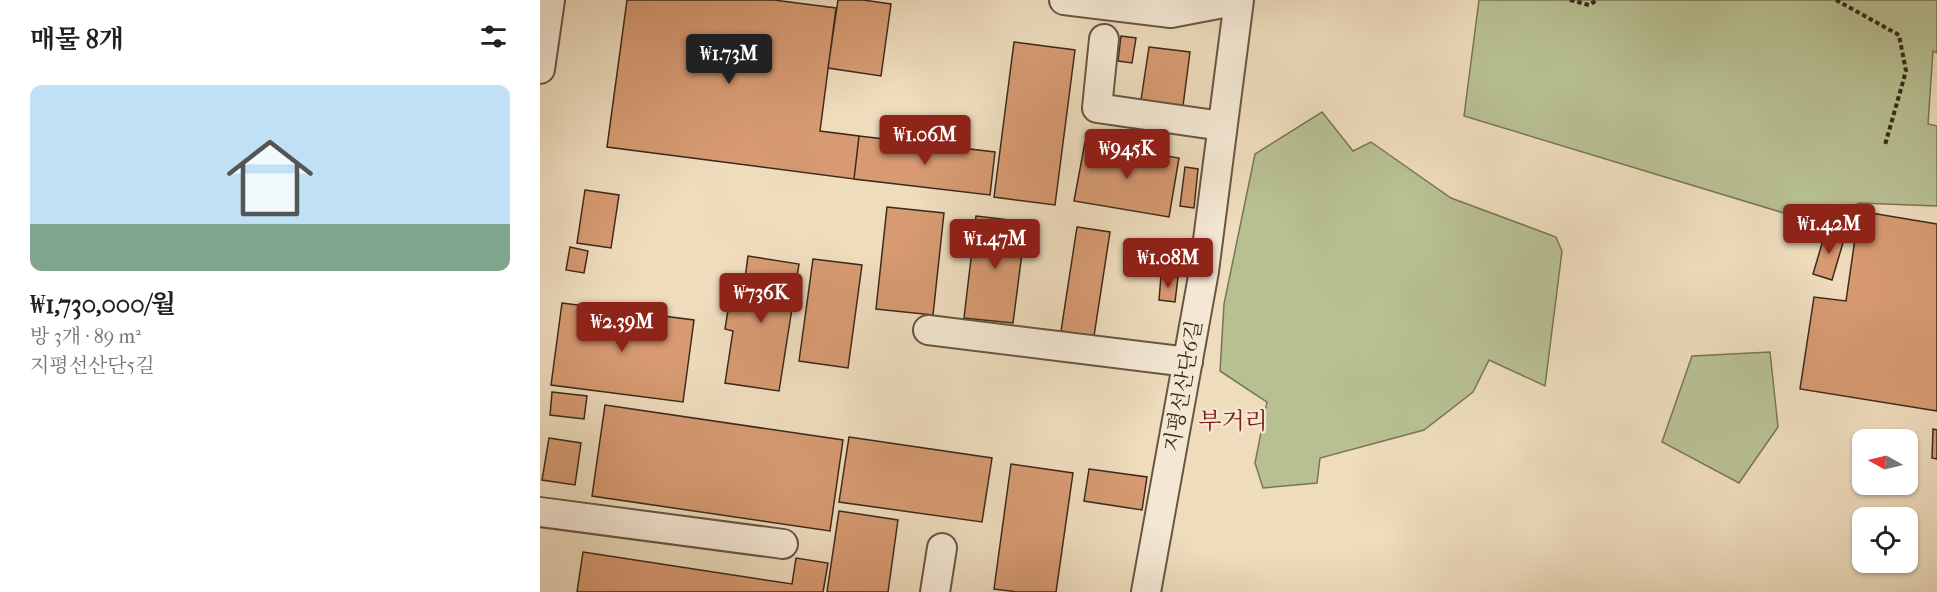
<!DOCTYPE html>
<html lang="ko">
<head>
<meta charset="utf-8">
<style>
	:root { --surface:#fff; --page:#f2f2f2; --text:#202124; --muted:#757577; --accent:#8f2418 }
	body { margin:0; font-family:"IM FELL French Canon","Noto Serif KR",serif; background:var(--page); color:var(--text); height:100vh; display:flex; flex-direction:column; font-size:22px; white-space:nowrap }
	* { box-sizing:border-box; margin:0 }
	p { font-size:20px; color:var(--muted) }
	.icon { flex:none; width:33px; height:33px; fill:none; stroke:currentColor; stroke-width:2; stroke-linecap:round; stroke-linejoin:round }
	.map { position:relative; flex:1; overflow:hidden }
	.side { display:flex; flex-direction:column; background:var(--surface); width:540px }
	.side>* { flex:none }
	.needle { width:39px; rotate:278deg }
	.tools { position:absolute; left:1312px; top:429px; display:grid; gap:12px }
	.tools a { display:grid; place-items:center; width:66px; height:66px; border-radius:12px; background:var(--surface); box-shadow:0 2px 4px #0004; font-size:30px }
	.price { position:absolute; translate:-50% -51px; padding:0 14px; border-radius:6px; background:var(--accent); color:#fff; font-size:20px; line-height:39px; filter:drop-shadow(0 2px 3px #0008) }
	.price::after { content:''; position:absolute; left:50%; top:36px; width:18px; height:14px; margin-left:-9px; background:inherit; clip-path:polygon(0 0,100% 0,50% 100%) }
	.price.selected { background:#222; color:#fff }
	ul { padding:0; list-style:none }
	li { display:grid; align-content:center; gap:12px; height:318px; padding:0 30px }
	li span { display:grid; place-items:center; height:186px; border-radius:12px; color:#555 }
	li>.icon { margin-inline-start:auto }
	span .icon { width:108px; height:108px; fill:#fffc; stroke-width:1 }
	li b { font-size:26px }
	h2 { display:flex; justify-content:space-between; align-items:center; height:72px; padding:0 30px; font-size:26px }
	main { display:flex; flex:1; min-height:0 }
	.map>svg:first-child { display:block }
</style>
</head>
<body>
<main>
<section class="side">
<h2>매물 8개<svg class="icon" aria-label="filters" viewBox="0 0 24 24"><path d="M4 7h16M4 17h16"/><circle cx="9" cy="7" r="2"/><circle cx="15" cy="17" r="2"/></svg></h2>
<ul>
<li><span style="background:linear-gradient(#bfe0f5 75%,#7fa58c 0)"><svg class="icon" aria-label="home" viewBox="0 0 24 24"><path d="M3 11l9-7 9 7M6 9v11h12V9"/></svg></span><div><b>₩1,730,000/월</b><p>방 3개 · 89 m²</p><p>지평선산단5길</p></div></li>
</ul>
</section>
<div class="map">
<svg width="1397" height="592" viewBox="0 0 1397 592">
	<rect width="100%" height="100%" fill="#eedcbd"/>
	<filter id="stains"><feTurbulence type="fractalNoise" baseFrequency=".00333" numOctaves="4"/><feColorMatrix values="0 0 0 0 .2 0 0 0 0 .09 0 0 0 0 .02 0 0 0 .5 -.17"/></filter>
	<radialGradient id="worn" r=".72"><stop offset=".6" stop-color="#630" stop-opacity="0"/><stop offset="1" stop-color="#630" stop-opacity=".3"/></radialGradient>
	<path fill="#b8c092" stroke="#7a7556" stroke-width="1.5" d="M 939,0 L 1397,0 L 1397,53 L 1393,51 L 1388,124 L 1397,126 L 1397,206 L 1319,203 L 1280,224 L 924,116 Z
		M 782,112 L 813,151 L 831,142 L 911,198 L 1016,237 L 1022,251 L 1005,386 L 949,360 L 933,392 L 884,430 L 780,458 L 777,483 L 723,488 L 715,463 L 727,402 L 680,371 L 684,304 L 715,154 Z
		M 1230,352 L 1238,427 L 1199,483 L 1122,442 L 1152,356 Z"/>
	<path fill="#d79a72" stroke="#3c2a1a" stroke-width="1.5" d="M 87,0 L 234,0 L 296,8 L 280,131 L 319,136 L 314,179 L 67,147 Z
		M 298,0 L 323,0 L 351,4 L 341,76 L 288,68 Z
		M 581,36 L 596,38 L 592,63 L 578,61 Z
		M 474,42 L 535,50 L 515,205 L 454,197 Z
		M 609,47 L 650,52 L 643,106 L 601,100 Z
		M 319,136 L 455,152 L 450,195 L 314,179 Z
		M 545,142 L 639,158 L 629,217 L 534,201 Z
		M 645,167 L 658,169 L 654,208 L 640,206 Z
		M 45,190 L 79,195 L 71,248 L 37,243 Z
		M 347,207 L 404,213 L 393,315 L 336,309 Z
		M 1319,211 L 1397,224 L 1397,411 L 1260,389 L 1274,297 L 1306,301 Z
		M 436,216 L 486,222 L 473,323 L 424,318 Z
		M 537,227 L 570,232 L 554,336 L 521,331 Z
		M 1286,230 L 1305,236 L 1292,280 L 1273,274 Z
		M 30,247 L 48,251 L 44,273 L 26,270 Z
		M 208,256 L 259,264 L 239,391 L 185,383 L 193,331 L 185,329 L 190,298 L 208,301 L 210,294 L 203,293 Z
		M 273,259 L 322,265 L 308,368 L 259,361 Z
		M 621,276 L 638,277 L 635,302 L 619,300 Z
		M 22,303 L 154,320 L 143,402 L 11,385 Z
		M 12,392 L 47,396 L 44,419 L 10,415 Z
		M 65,405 L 303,440 L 290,531 L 52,496 Z
		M 1393,429 L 1397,430 L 1397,459 L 1392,458 Z
		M 309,437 L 452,458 L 442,522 L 299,502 Z
		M 9,438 L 41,443 L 35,485 L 2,480 Z
		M 471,464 L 533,473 L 516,592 L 478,592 L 454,589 Z
		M 549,469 L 607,477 L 602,510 L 544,501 Z
		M 299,511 L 358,520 L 348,592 L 287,592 Z
		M 43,552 L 252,584 L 256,558 L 288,563 L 283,592 L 37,592 Z"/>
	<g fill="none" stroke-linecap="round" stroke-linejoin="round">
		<g stroke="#685643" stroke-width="32">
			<path id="minor" d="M 524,0 L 631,13 L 699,0
				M 564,39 L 557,108 L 682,126
				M 0,69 L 10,0
				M 388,330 L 648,362
				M 0,512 L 243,544
				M 395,592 L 402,548
				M 606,592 L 664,271 L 699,0"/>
		</g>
		<path stroke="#3c2a1a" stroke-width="4" stroke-dasharray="4.5 3" stroke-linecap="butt" d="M 1030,0 L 1049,5 L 1057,0
			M 1296,0 L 1359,35 L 1366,71 L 1345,145"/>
		<use href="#minor" stroke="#f4e8d4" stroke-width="28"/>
	</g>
	<g text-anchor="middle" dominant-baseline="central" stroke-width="4.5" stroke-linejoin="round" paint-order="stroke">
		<g font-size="21" fill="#3c2a1a" stroke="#f4e8d4">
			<text transform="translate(643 386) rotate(-80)">지평선산단6길</text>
		</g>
		<g font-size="24" fill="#7a1f14" stroke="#f4e8d4">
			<text x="693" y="421">부거리</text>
		</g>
	</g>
	<rect width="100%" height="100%" filter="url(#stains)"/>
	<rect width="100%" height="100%" fill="url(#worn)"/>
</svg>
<div class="tools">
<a><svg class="needle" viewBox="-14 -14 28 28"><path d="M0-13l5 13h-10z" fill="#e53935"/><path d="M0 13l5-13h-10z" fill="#757577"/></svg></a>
<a><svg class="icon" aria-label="locate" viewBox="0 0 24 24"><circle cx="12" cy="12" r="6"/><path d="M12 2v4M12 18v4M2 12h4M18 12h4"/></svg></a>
</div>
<b class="price selected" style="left:189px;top:85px">₩1.73M</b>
<b class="price" style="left:385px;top:166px">₩1.06M</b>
<b class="price" style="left:587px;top:180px">₩945K</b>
<b class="price" style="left:1289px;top:255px">₩1.42M</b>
<b class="price" style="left:455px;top:270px">₩1.47M</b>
<b class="price" style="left:628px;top:289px">₩1.08M</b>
<b class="price" style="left:221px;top:324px">₩736K</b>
<b class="price" style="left:82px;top:353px">₩2.39M</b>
</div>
</main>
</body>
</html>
